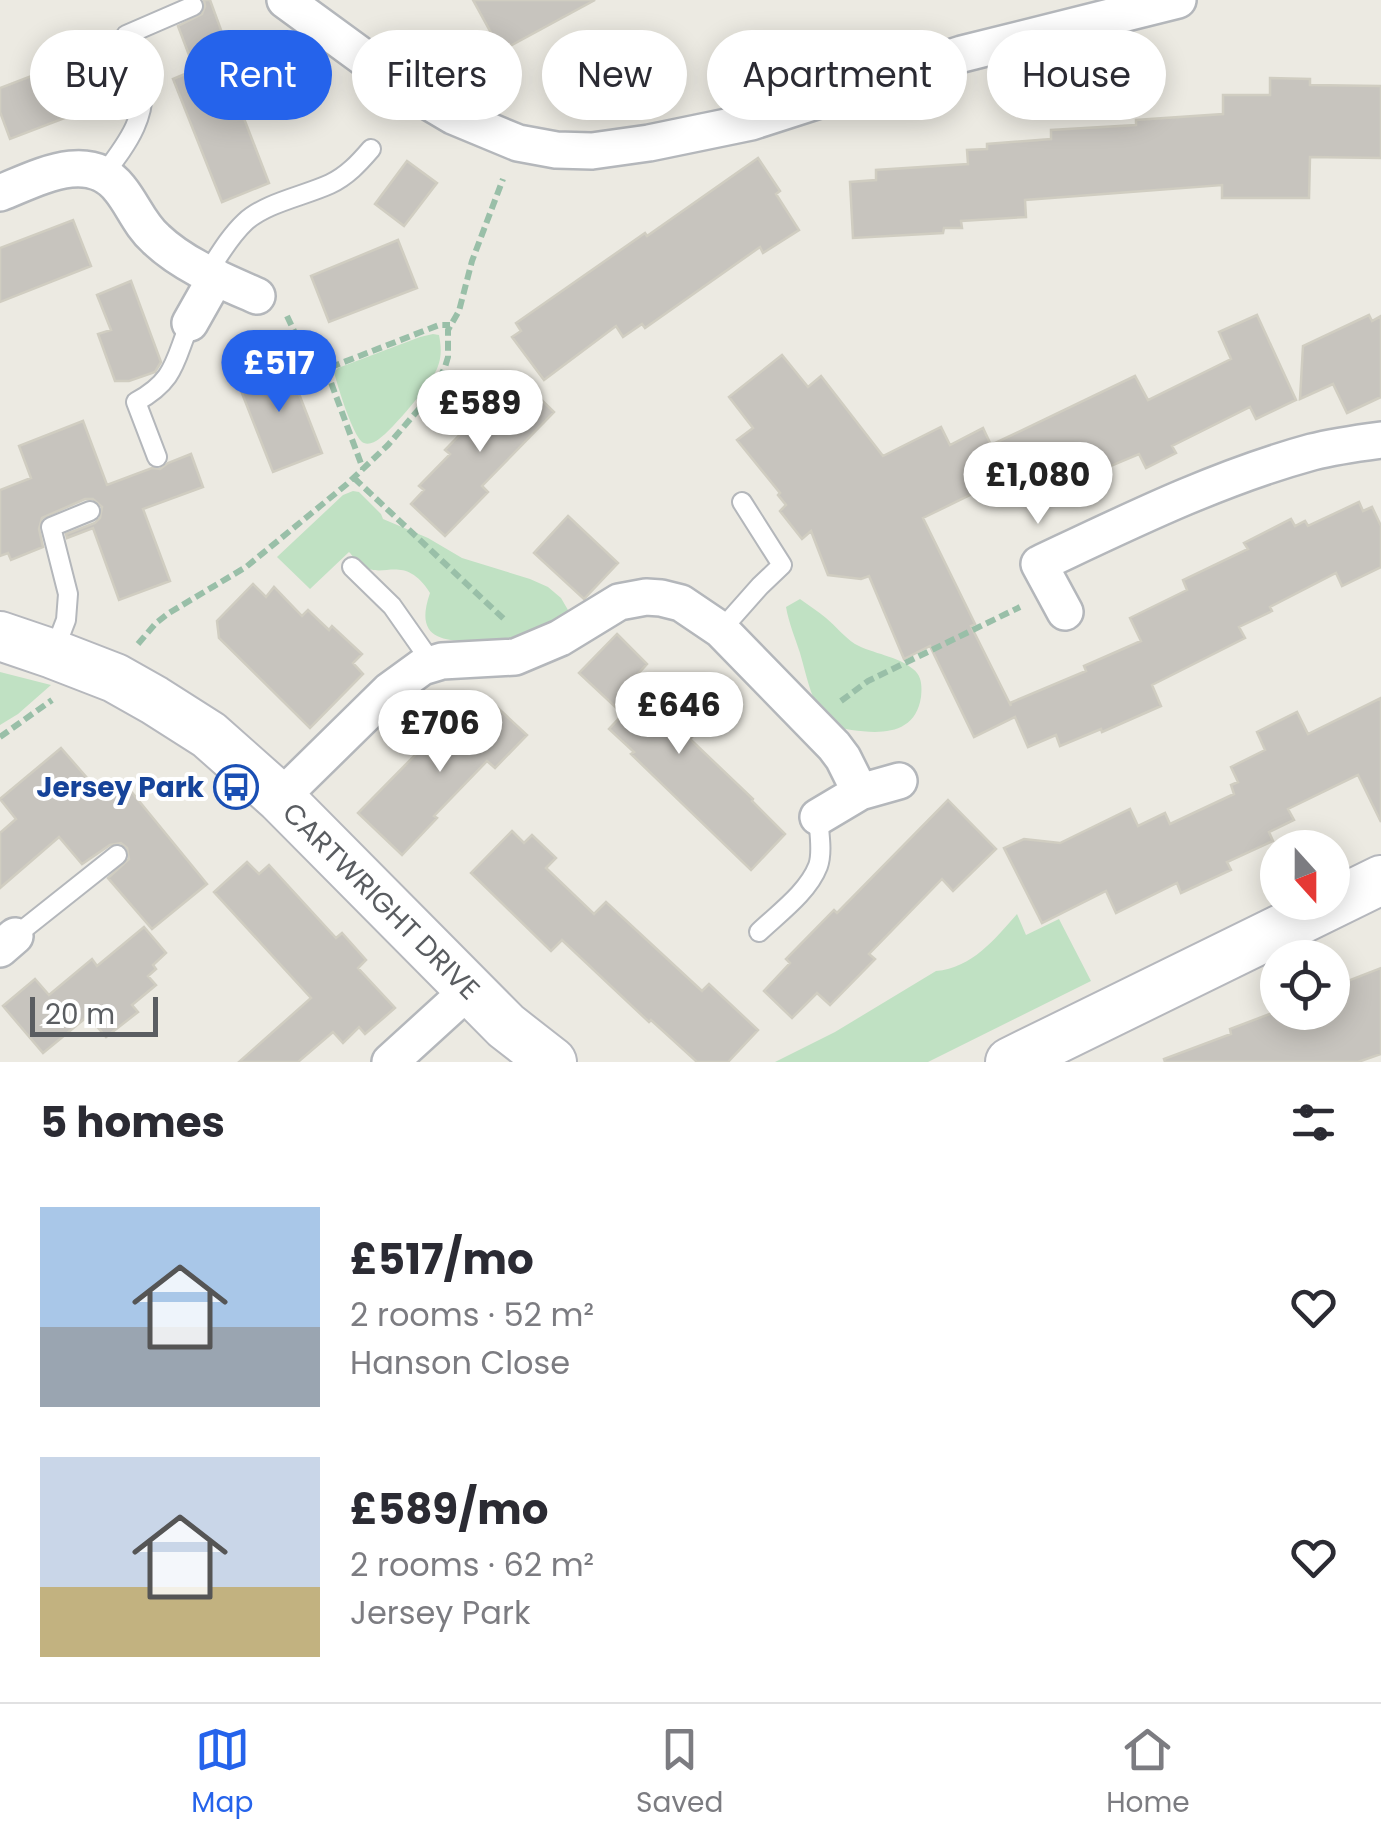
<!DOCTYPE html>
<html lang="en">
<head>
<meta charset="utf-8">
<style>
	:root { --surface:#fff; --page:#f7f7f7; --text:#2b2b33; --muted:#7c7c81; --line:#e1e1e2; --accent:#2563eb }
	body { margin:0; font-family:Poppins,sans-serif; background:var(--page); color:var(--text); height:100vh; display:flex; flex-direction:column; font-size:38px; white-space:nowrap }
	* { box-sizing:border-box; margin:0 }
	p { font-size:32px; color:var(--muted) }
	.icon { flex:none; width:55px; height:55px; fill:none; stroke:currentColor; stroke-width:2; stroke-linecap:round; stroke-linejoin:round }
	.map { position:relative; height:1062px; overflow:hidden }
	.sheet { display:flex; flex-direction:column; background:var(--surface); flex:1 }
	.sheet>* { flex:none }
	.banner { position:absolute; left:30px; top:30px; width:1322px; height:90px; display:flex; gap:20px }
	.needle { width:65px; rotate:159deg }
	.tools { position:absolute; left:1260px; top:830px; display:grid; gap:20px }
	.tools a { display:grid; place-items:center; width:90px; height:90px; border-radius:50%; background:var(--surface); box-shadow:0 5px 25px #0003; font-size:50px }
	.scale { position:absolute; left:30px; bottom:25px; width:128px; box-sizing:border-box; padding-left:10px; border:5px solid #5a5d61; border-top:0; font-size:28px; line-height:35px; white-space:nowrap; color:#5a5d61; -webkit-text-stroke:8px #fff; paint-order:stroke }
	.price { position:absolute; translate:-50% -85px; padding:0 22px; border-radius:35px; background:#fff; color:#222; font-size:32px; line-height:65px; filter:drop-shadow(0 2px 5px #0008) }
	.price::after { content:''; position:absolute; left:50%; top:60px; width:30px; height:22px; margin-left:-15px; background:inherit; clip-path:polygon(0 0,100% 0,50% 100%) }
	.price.active { background:var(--accent); color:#fff }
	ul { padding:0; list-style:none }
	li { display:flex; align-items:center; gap:30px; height:250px; padding:0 40px }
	li span { display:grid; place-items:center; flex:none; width:280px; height:200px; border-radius:0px; color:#555 }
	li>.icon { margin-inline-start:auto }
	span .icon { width:120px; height:120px; fill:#fffc; stroke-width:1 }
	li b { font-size:42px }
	h2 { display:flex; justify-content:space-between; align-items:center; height:120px; padding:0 40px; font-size:42px }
	.pill { padding:0 35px; border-radius:45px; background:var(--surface); box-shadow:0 5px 25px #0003; font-size:35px; line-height:90px }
	.pill.active { background:var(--accent); color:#fff }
	.tab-bar { display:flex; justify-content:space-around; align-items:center; height:140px; border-top:2px solid var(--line); background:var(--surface); font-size:28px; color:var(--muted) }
	.tab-bar a { display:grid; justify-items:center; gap:5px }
	.tab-bar .active { color:var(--accent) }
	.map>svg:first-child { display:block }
</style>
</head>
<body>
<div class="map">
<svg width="1381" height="1062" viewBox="0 0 1381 1062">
	<rect width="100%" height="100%" fill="#eceae2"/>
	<path fill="#c0e1c3" d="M 433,334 L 439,335 C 441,345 442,356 438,366 C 434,381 392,430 379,439 C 375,442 369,445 364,443 C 354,440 337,384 334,372 L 338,368 L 420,337 Z
		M 353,491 L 359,492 L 381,514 L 383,519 L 428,538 L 462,558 L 530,579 L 548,587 L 561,598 L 568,610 L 566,615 C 547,624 528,636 507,640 C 497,642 485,640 475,641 C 438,642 415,636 430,593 C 404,552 383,581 361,565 C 356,562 353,556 349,552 L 310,589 L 277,557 L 343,495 Z
		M 800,599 C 808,605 818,611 826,618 C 836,626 844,637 855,644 C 873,654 898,656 913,669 C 922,676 922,686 921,697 C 914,744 862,732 830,726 C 810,699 809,684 800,653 C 795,637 789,624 786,607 Z
		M 0,672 L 51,685 L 18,714 L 0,725 Z
		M 1017,914 L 1026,935 L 1059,919 L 1091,981 L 928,1062 L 775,1062 L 835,1032 L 936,971 C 972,968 995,939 1017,914 Z"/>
	<path fill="#c7c4be" stroke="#d0cdc1" stroke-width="2.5" d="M 204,0 L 210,0 L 228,49 L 192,63 L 178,26 L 202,14 L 205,6 Z
		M 473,0 L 595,0 L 501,51 Z
		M 112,45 L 130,93 L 10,139 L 0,112 L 0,88 Z
		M 221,59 L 269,183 L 222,202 L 173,79 Z
		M 1270,78 L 1310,79 L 1310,85 L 1381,86 L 1381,158 L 1310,157 L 1309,198 L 1222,198 L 1222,185 L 1025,200 L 1026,217 L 961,221 L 962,228 L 944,228 L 943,233 L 853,238 L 850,182 L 876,180 L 876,170 L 968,164 L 967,150 L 987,149 L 987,144 L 1051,139 L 1051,130 L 1136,125 L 1136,120 L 1223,114 L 1223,95 L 1270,95 Z
		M 758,158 L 780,191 L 776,194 L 799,230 L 763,253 L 760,247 L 645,328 L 642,324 L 623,337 L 616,326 L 544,380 L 512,337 L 521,331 L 516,323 L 645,233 L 647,236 Z
		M 407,161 L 437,183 L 404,226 L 375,204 Z
		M 73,220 L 91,266 L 0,302 L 0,248 Z
		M 398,240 L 417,288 L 329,322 L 311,276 Z
		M 131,281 L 161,362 L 155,372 L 129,381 L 115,381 L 98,334 L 111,330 L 97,295 Z
		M 1257,315 L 1296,400 L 1256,419 L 1250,407 L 1172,446 L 1176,453 L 1146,468 L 1139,454 L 1068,484 L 1064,476 L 1021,496 L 1011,475 L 923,518 L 975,624 L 971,626 L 1011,706 L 1010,703 L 1086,671 L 1084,666 L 1141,641 L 1130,618 L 1187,590 L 1183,580 L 1248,549 L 1244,543 L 1291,519 L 1295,526 L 1305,521 L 1308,526 L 1359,502 L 1363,511 L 1372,507 L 1381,526 L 1381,567 L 1342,586 L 1336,573 L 1270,607 L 1272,611 L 1239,627 L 1245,638 L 1152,685 L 1161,706 L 1102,732 L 1101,729 L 1060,746 L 1056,735 L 1028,747 L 1015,717 L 974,737 L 930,646 L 904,659 L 869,576 L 861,579 L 828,575 L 811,531 L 802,539 L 780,511 L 786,505 L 778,495 L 780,493 L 737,440 L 753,428 L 729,397 L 782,355 L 808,387 L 821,376 L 883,456 L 941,427 L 950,445 L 983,428 L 991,445 L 1135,376 L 1148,400 L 1231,359 L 1219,332 Z
		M 1369,315 L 1372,321 L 1381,316 L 1381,397 L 1347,413 L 1333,384 L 1300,399 L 1303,346 Z
		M 285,358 L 322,453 L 273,472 L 236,378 Z
		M 517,376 L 554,412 L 482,486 L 488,492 L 445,536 L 411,504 L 424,490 L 419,486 L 450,454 L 445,450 Z
		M 83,421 L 107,485 L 152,468 L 160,469 L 168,463 L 191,454 L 203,487 L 143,509 L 170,581 L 119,600 L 93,528 L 67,538 L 66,534 L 95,523 L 100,518 L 102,507 L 93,499 L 85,499 L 42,518 L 39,529 L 43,547 L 11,560 L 8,553 L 0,556 L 0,490 L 31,478 L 19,446 Z
		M 568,516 L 618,563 L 584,599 L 534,553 Z
		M 253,584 L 266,597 L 274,587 L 302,616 L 308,610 L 329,630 L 332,626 L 362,654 L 353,663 L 363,674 L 310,728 L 219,638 L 217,621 Z
		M 617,634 L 647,664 L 638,674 L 650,686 L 645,692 L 692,737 L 690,739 L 753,799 L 752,801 L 785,834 L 751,870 L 631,754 L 634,752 L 609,729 L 623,714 L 579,673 Z
		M 485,696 L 527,735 L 495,768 L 487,761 L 434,816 L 437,818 L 402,855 L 358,813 L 421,749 L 429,756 Z
		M 1381,698 L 1381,822 L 1358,775 L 1288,809 L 1294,820 L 1269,832 L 1273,841 L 1227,862 L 1231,870 L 1181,893 L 1177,883 L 1116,913 L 1106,891 L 1042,923 L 1004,848 L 1024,839 L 1060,843 L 1130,809 L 1138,826 L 1165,813 L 1170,824 L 1234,794 L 1231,785 L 1238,782 L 1231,767 L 1265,750 L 1257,732 L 1297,712 L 1308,734 Z
		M 61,748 L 102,795 L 121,779 L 207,884 L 152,929 L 108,878 L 129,859 L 127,848 L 121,843 L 110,845 L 82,864 L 59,837 L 0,888 L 0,833 L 16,819 L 0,799 Z
		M 948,800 L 996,849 L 953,891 L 942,879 L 869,954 L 875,959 L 830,1005 L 817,993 L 792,1018 L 764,991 L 790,963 L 786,959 L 834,910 L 837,913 Z
		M 512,831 L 524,843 L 532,835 L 556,858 L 546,868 L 594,914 L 606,902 L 702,991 L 709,984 L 758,1030 L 728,1062 L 697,1062 L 651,1020 L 649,1022 L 562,940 L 551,951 L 471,873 Z
		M 247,862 L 259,874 L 269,865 L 336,938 L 342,933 L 366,960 L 358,968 L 395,1008 L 365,1034 L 359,1027 L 343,1043 L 333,1032 L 298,1062 L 239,1062 L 311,998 L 214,892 Z
		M 144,927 L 166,953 L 153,965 L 156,969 L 148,976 L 156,985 L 132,1005 L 138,1012 L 106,1037 L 88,1016 L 43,1053 L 3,1006 L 35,979 L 49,995 L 92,959 L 97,966 Z
		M 1381,968 L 1381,1054 L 1358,1062 L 1165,1062 L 1164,1059 L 1231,1034 L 1230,1029 L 1275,1012 L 1332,1012 L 1332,987 Z"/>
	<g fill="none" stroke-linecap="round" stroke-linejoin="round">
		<g stroke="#b4b7bb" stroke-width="22">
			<path id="lane" d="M 104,174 C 127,144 151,113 140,73 C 137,60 130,47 126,35 L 193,6
				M 208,272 C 219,255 230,236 245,222 C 265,203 304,196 330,184 C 347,176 359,163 371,149
				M 157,457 L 136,402 C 176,380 174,361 190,323
				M 352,567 L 392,606 L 432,663
				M 721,630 L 760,586 L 782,565 L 742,502
				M 54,651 L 66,620 L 68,594 L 51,527 L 90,511
				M 759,932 C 779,913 808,892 818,866 C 823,852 819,832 818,817
				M 15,936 L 117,855"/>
		</g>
		<g stroke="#b4b7bb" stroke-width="40">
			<path id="street" d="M 285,0 L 404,87 L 453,116 L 518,143 L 556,150 L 592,151 L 649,143 L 751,122 L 962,54 L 1178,0
				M 0,193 C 38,178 89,149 120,189 C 133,205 140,225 156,239 C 183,265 223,281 257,296
				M 190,323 L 216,277
				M 1065,612 L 1039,564 C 1128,522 1217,478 1312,452 C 1335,446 1358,443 1381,440
				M 280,798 L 389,691 L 422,667 L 442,661 L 515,657 L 560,638 L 619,602 L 646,597 L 661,598 L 681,603 L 721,630 L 834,746 L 843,758 L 860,792
				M 818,817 L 860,792 L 899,781
				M 0,949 L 15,936
				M 390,1062 L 469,990"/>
		</g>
		<g stroke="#b6b8bd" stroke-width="52">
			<path id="secondary" d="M 0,636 L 53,654 L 115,678 L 154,700 L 209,735 L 280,798 L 506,1026 L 552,1062
				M 1010,1062 L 1381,880"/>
		</g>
		<path stroke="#99bfa8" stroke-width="6" stroke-dasharray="10 5" stroke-linecap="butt" d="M 287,316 L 309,363 L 317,368 L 326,369 L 439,325 L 450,325
			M 326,369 L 363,469
			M 354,478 L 505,620
			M 138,644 L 156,623 L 169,613 L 246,567 L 347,484 L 388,445 L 431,395 L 445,367 L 448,357 L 448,330 L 459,311 L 472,261 L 503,179
			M 841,701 L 868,681 L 1020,607
			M 0,737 L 52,700"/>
		<use href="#lane" stroke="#fff" stroke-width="18"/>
		<use href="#street" stroke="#fff" stroke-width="35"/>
		<use href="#secondary" stroke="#fff" stroke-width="48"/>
	</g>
	<defs>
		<g id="bus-ring" transform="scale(2.25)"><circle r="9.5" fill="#fff" stroke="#1a4fb4" stroke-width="1.5"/><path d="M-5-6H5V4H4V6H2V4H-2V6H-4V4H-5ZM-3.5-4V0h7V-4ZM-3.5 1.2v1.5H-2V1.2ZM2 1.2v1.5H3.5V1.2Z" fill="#1a4fb4"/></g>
	</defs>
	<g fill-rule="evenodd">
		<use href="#bus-ring" x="236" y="787"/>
	</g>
	<g text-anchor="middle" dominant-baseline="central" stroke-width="8" stroke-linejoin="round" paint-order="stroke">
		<g font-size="28" font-weight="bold" fill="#164399" stroke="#fff" text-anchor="end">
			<text x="204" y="787">Jersey Park</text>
		</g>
		<g font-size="28" fill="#5a5d61" stroke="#fff">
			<text transform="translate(381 901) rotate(45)">CARTWRIGHT DRIVE</text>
		</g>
	</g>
</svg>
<div class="tools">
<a><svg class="needle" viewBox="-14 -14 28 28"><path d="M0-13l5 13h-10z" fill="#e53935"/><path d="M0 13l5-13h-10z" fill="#7c7c81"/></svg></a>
<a><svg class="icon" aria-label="locate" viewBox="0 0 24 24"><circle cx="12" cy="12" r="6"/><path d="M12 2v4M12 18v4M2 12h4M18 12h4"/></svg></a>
</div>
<div class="scale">20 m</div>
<b class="price active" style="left:279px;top:415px">£517</b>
<b class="price" style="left:480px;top:455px">£589</b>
<b class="price" style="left:1038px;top:527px">£1,080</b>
<b class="price" style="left:679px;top:757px">£646</b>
<b class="price" style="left:440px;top:775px">£706</b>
<div class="banner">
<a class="pill">Buy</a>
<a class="pill active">Rent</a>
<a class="pill">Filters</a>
<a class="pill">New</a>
<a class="pill">Apartment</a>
<a class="pill">House</a>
</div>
</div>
<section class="sheet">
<h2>5 homes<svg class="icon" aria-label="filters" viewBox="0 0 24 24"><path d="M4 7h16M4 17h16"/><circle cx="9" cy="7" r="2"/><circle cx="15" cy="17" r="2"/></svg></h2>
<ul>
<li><span style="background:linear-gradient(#a9c7e8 60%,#9aa5b1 0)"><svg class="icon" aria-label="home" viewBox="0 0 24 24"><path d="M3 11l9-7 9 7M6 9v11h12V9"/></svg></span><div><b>£517/mo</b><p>2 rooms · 52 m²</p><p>Hanson Close</p></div><svg class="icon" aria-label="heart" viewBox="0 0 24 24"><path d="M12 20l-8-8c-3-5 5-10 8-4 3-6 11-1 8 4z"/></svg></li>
<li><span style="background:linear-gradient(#c9d6e8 65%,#c2b280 0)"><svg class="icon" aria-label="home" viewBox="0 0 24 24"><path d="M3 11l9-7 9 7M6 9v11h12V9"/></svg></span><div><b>£589/mo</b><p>2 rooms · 62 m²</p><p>Jersey Park</p></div><svg class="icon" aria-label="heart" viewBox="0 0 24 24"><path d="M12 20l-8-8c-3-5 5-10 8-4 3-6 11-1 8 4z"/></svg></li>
</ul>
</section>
<nav class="tab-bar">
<a class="active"><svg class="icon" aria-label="map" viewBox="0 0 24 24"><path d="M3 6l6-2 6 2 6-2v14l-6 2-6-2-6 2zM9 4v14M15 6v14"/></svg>Map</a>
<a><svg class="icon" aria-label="saved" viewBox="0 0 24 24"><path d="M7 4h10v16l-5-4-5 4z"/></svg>Saved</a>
<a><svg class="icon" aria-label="home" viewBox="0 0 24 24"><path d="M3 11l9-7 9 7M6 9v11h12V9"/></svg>Home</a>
</nav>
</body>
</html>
